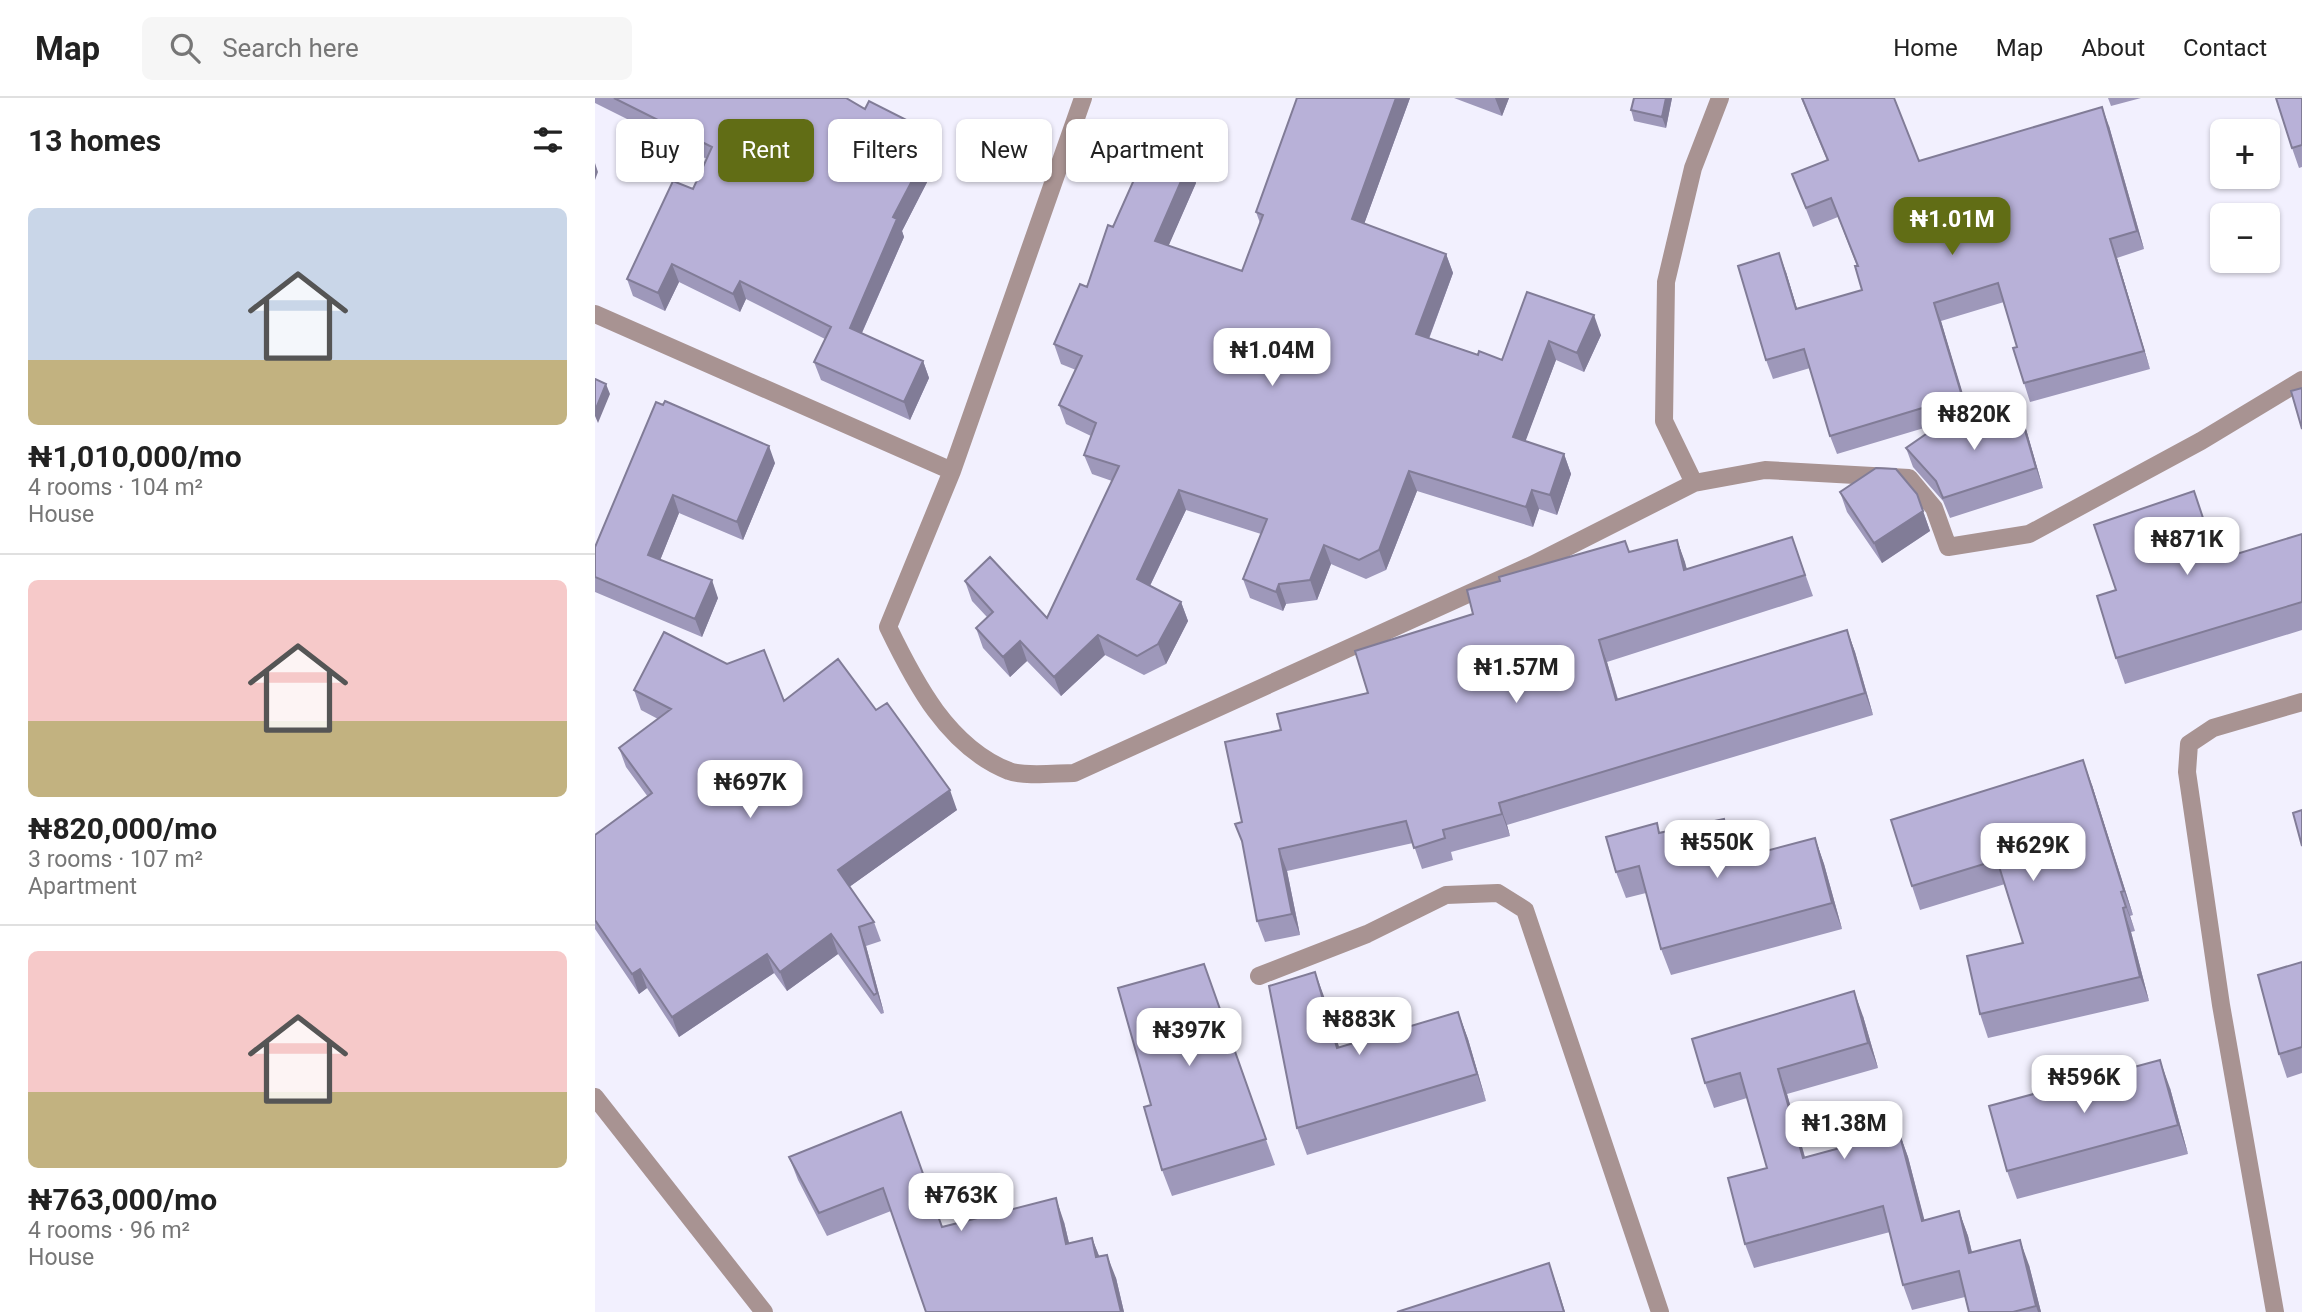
<!DOCTYPE html>
<html lang="en">
<head>
<meta charset="utf-8">
<style>
	:root { --surface:#fff; --page:#f6f6f6; --text:#222; --muted:#767676; --line:#e0e0e0; --accent:#616d15 }
	body { margin:0; font-family:Roboto,sans-serif; background:var(--page); color:var(--text); height:100vh; display:flex; flex-direction:column; font-size:26px; white-space:nowrap }
	* { box-sizing:border-box; margin:0 }
	p { font-size:23px; color:var(--muted) }
	.icon { flex:none; width:38px; height:38px; fill:none; stroke:currentColor; stroke-width:2; stroke-linecap:round; stroke-linejoin:round }
	.map { position:relative; flex:1; overflow:hidden }
	.side { display:flex; flex-direction:column; background:var(--surface); width:595px }
	.side>* { flex:none }
	.top-card { position:absolute; left:21px; top:21px; width:665px; height:63px; display:flex; gap:14px }
	.tools { position:absolute; left:1615px; top:21px; display:grid; gap:14px }
	.tools a { display:grid; place-items:center; width:70px; height:70px; border-radius:10px; background:var(--surface); box-shadow:0 2px 5px #0004; font-size:35px }
	.price { position:absolute; translate:-50% -60px; padding:0 16px; border-radius:14px; background:#fff; color:#222; font-size:23px; line-height:46px; filter:drop-shadow(0 2px 4px #0008) }
	.price::after { content:''; position:absolute; left:50%; top:42px; width:21px; height:16px; margin-left:-10px; background:inherit; clip-path:polygon(0 0,100% 0,50% 100%) }
	.price.current { background:var(--accent); color:#fff }
	ul { padding:0; list-style:none }
	li { display:grid; align-content:center; gap:14px; height:371px; padding:0 28px }
	li+li { border-top:2px solid var(--line) }
	li span { display:grid; place-items:center; height:217px; border-radius:10px; color:#555 }
	li>.icon { margin-inline-start:auto }
	span .icon { width:126px; height:126px; fill:#fffc; stroke-width:1 }
	li b { font-size:30px }
	h2 { display:flex; justify-content:space-between; align-items:center; height:84px; padding:0 28px; font-size:30px }
	.chip { padding:0 24px; border-radius:10px; background:var(--surface); box-shadow:0 2px 5px #0004; font-size:24px; line-height:63px }
	.chip.current { background:var(--accent); color:#fff }
	header { display:flex; align-items:center; gap:42px; box-sizing:border-box; height:98px; padding:0 35px; background:var(--surface); border-bottom:2px solid var(--line) }
	header strong { font-size:33px }
	nav { display:flex; gap:38px; margin-inline-start:auto; font-size:24px }
	.search { width:490px; height:63px; background:var(--page); display:flex; align-items:center; gap:18px; box-sizing:border-box; padding:0 24px; border-radius:10px; color:var(--muted); font-size:26px }
	main { display:flex; flex:1; min-height:0 }
	.map>svg:first-child { display:block }
</style>
</head>
<body>
<header>
<strong>Map</strong>
<div class="search"><svg class="icon" aria-label="search" viewBox="0 0 24 24"><circle cx="10" cy="10" r="6"/><path d="M15 15l6 6"/></svg>Search here</div>
<nav><a>Home</a><a>Map</a><a>About</a><a>Contact</a></nav>
</header>
<main>
<section class="side">
<h2>13 homes<svg class="icon" aria-label="filters" viewBox="0 0 24 24"><path d="M4 7h16M4 17h16"/><circle cx="9" cy="7" r="2"/><circle cx="15" cy="17" r="2"/></svg></h2>
<ul>
<li><span style="background:linear-gradient(#c9d6e8 70%,#c2b280 0)"><svg class="icon" aria-label="home" viewBox="0 0 24 24"><path d="M3 11l9-7 9 7M6 9v11h12V9"/></svg></span><div><b>₦1,010,000/mo</b><p>4 rooms · 104 m²</p><p>House</p></div></li>
<li><span style="background:linear-gradient(#f6c9c9 65%,#c2b280 0)"><svg class="icon" aria-label="home" viewBox="0 0 24 24"><path d="M3 11l9-7 9 7M6 9v11h12V9"/></svg></span><div><b>₦820,000/mo</b><p>3 rooms · 107 m²</p><p>Apartment</p></div></li>
<li><span style="background:linear-gradient(#f6c9c9 65%,#c2b280 0)"><svg class="icon" aria-label="home" viewBox="0 0 24 24"><path d="M3 11l9-7 9 7M6 9v11h12V9"/></svg></span><div><b>₦763,000/mo</b><p>4 rooms · 96 m²</p><p>House</p></div></li>
</ul>
</section>
<div class="map">
<svg width="1707" height="1214" viewBox="0 0 1707 1214">
	<rect width="100%" height="100%" fill="#f2f0fe"/>
	<g fill="none" stroke-linecap="round" stroke-linejoin="round">
		<path stroke="#a89392" stroke-width="18" d="M 488,0 L 357,373 L 293,529 C 320,585 353,649 414,673 C 428,679 463,675 479,675 L 937,467 L 1099,385 L 1170,372 L 1314,380 L 1339,410 L 1353,449 L 1434,436 L 1606,343 L 1707,282
			M 0,216 L 357,373
			M 1099,385 L 1069,323 L 1071,184 L 1098,70 L 1125,0
			M 664,878 L 772,836 L 851,797 L 903,795 L 930,812 L 1065,1214
			M 0,999 L 169,1214
			M 1680,1214 L 1626,907 L 1592,674 L 1594,646 L 1618,630 L 1707,604"/>
	</g>
	<path fill="#9e98ba" d="M 0,0 L 251,0 L 270,11 L 341,37 L 347,55 L 307,133 L 309,139 L 267,235 L 328,263 L 334,280 L 315,322 L 226,282 L 219,264 L 230,241 L 151,201 L 145,214 L 84,184 L 70,213 L 38,198 L 32,181 L 98,91 L 112,61 L 0,5 Z
		M 700,0 L 815,0 L 769,126 L 851,156 L 858,175 L 834,241 L 883,257 L 907,262 L 932,194 L 1006,237 L 989,274 L 961,262 L 930,343 L 969,356 L 976,376 L 962,417 L 944,411 L 938,429 L 822,393 L 791,472 L 771,481 L 736,466 L 722,502 L 691,506 L 688,513 L 655,500 L 648,481 L 666,436 L 591,412 L 555,488 L 586,504 L 593,523 L 571,566 L 549,577 L 510,557 L 466,598 L 432,563 L 415,579 L 388,550 L 381,530 L 392,519 L 377,503 L 370,483 L 452,520 L 517,383 L 497,376 L 489,357 L 496,338 L 471,326 L 464,307 L 481,272 L 466,266 L 459,246 L 492,189 L 518,129 L 594,65 L 601,85 L 573,148 L 647,173 L 665,125 L 661,114 L 702,1 Z
		M 859,0 L 914,0 L 907,18 Z
		M 1039,0 L 1077,0 L 1071,30 L 1039,23 L 1036,12 Z
		M 1206,0 L 1324,63 L 1514,28 L 1549,151 L 1522,160 L 1555,271 L 1435,304 L 1429,285 L 1422,249 L 1409,204 L 1346,223 L 1376,326 L 1431,331 L 1448,390 L 1355,420 L 1348,403 L 1318,369 L 1311,350 L 1349,324 L 1242,356 L 1235,338 L 1215,270 L 1178,281 L 1171,262 L 1191,174 L 1202,211 L 1267,192 L 1262,168 L 1243,119 L 1218,129 L 1197,76 L 1232,62 Z
		M 1513,0 L 1546,0 L 1516,8 Z
		M 1707,0 L 1707,69 L 1704,70 L 1697,50 Z
		M 61,304 L 180,365 L 148,442 L 84,415 L 65,462 L 123,500 L 107,539 L 0,494 L 0,449 Z
		M 1245,394 L 1322,396 L 1335,433 L 1287,465 L 1252,414 Z
		M 1608,419 L 1622,462 L 1707,436 L 1707,532 L 1530,586 L 1521,560 L 1521,492 Z
		M 1197,439 L 1218,498 L 1012,564 L 1023,601 L 1252,532 L 1260,554 L 1278,617 L 912,727 L 915,738 L 856,754 L 858,762 L 827,771 L 818,745 L 692,773 L 705,837 L 670,844 L 662,823 L 647,724 L 686,632 L 773,595 L 878,516 L 1035,454 L 1082,442 L 1092,471 Z
		M 39,592 L 189,603 L 281,612 L 362,712 L 254,789 L 279,824 L 286,843 L 271,848 L 289,915 L 286,916 L 243,856 L 192,893 L 179,875 L 84,939 L 52,890 L 44,896 L 0,831 L 0,737 L 53,699 L 31,669 L 24,650 L 63,621 L 46,612 Z
		M 1497,687 L 1538,817 L 1535,818 L 1540,833 L 1536,834 L 1554,903 L 1393,940 L 1385,916 L 1428,845 L 1410,786 L 1325,812 L 1317,788 Z
		M 1129,721 L 1139,747 L 1141,761 L 1220,740 L 1229,766 L 1247,831 L 1076,877 L 1066,851 L 1051,795 L 1031,800 L 1021,774 L 1065,734 Z
		M 1707,864 L 1707,975 L 1692,980 L 1684,956 Z
		M 609,866 L 680,1067 L 577,1098 L 567,1072 L 556,1007 Z
		M 730,901 L 744,949 L 863,914 L 873,941 L 891,1003 L 712,1057 L 702,1030 Z
		M 1268,918 L 1283,970 L 1192,996 L 1210,1059 L 1304,1034 L 1313,1059 L 1329,1122 L 1364,1113 L 1373,1138 L 1377,1154 L 1434,1167 L 1446,1214 L 1374,1214 L 1370,1199 L 1317,1212 L 1308,1187 L 1295,1134 L 1159,1170 L 1150,1146 L 1172,1070 L 1152,1000 L 1119,1010 L 1110,985 Z
		M 1575,990 L 1593,1056 L 1422,1101 L 1412,1073 Z
		M 306,1014 L 347,1129 L 469,1124 L 474,1145 L 497,1140 L 504,1158 L 521,1180 L 529,1214 L 331,1214 L 296,1113 L 232,1138 L 203,1082 L 194,1059 Z"/>
	<path fill="#817c97" d="M 801,0 L 815,0 L 764,140 L 757,121 Z
		M 900,0 L 914,0 L 907,18 Z
		M 1071,0 L 1077,0 L 1071,30 L 1067,19 Z
		M 1507,9 L 1514,28 L 1549,151 L 1542,133 Z
		M 341,37 L 347,55 L 307,133 L 309,139 L 261,248 L 255,230 L 298,119 Z
		M 0,65 L 3,74 L 0,82 Z
		M 594,65 L 601,85 L 567,163 L 560,143 Z
		M 1515,141 L 1522,160 L 1555,271 L 1549,253 Z
		M 1184,155 L 1191,174 L 1208,230 L 1201,211 Z
		M 851,156 L 858,175 L 828,256 L 821,236 Z
		M 77,166 L 84,184 L 70,213 L 63,195 Z
		M 145,183 L 151,201 L 145,214 L 138,196 Z
		M 1339,205 L 1346,223 L 1374,316 L 1367,298 Z
		M 999,217 L 1006,237 L 989,274 L 982,255 Z
		M 954,243 L 961,262 L 925,358 L 918,339 Z
		M 328,263 L 334,280 L 315,322 L 309,304 Z
		M 11,286 L 15,296 L 3,325 L 0,318 L 0,313 Z
		M 1424,312 L 1431,331 L 1448,390 L 1441,370 Z
		M 174,348 L 180,365 L 148,442 L 142,424 Z
		M 969,356 L 976,376 L 962,417 L 955,397 Z
		M 814,373 L 822,393 L 791,472 L 784,452 Z
		M 584,392 L 591,412 L 549,500 L 542,481 Z
		M 937,392 L 944,411 L 938,429 L 931,409 Z
		M 78,397 L 84,415 L 60,475 L 53,457 Z
		M 1328,413 L 1335,433 L 1287,465 L 1279,445 Z
		M 1082,442 L 1090,464 L 1097,494 L 1089,472 Z
		M 729,447 L 736,466 L 722,502 L 715,482 Z
		M 117,482 L 123,500 L 107,539 L 100,521 Z
		M 684,486 L 691,506 L 688,513 L 681,494 Z
		M 586,504 L 593,523 L 571,566 L 563,546 Z
		M 1252,532 L 1260,554 L 1278,617 L 1270,595 Z
		M 503,537 L 510,557 L 466,598 L 459,579 Z
		M 1004,542 L 1012,564 L 1029,624 L 1021,602 Z
		M 425,543 L 432,563 L 415,579 L 408,559 Z
		M 1488,662 L 1497,687 L 1538,817 L 1529,793 Z
		M 355,692 L 362,712 L 250,792 L 243,772 Z
		M 904,705 L 912,727 L 915,738 L 907,716 Z
		M 1129,721 L 1139,747 L 1147,788 L 1137,762 Z
		M 1220,740 L 1229,766 L 1247,831 L 1237,805 Z
		M 684,751 L 692,773 L 705,837 L 697,816 Z
		M 1526,794 L 1535,818 L 1540,833 L 1531,809 Z
		M 1528,810 L 1536,834 L 1554,903 L 1545,879 Z
		M 264,829 L 271,848 L 289,915 L 282,895 Z
		M 236,836 L 243,856 L 192,893 L 185,874 Z
		M 172,856 L 179,875 L 84,939 L 77,919 Z
		M 45,871 L 52,890 L 44,896 L 37,876 Z
		M 720,874 L 730,901 L 752,977 L 742,950 Z
		M 1259,893 L 1268,918 L 1283,970 L 1273,945 Z
		M 863,914 L 873,941 L 891,1003 L 882,976 Z
		M 1565,962 L 1575,990 L 1593,1056 L 1583,1027 Z
		M 1183,971 L 1192,996 L 1217,1085 L 1208,1060 Z
		M 1304,1034 L 1313,1059 L 1336,1147 L 1327,1123 Z
		M 461,1100 L 469,1124 L 480,1170 L 471,1146 Z
		M 1364,1113 L 1373,1138 L 1383,1180 L 1374,1155 Z
		M 497,1140 L 506,1163 L 501,1159 Z
		M 1425,1142 L 1434,1167 L 1446,1214 L 1443,1214 L 1441,1208 Z
		M 512,1157 L 521,1180 L 529,1214 L 526,1214 Z
		M 954,1165 L 963,1191 L 970,1214 L 969,1214 Z"/>
	<path fill="#b8b1d8" stroke="#817c97" stroke-width="2" d="M 19,0 L 251,0 L 270,11 L 274,3 L 341,37 L 298,119 L 302,121 L 255,230 L 328,263 L 309,304 L 219,264 L 236,229 L 145,183 L 138,196 L 77,166 L 63,195 L 32,181 L 78,83 L 98,91 L 117,49 Z
		M 702,0 L 801,0 L 757,121 L 851,156 L 821,236 L 883,257 L 884,253 L 907,262 L 932,194 L 999,217 L 982,255 L 954,243 L 918,339 L 969,356 L 955,397 L 937,392 L 931,409 L 814,373 L 784,452 L 764,462 L 729,447 L 715,482 L 684,486 L 681,494 L 648,481 L 672,421 L 584,392 L 542,481 L 586,504 L 563,546 L 542,558 L 503,537 L 459,579 L 425,543 L 408,559 L 381,530 L 398,514 L 370,483 L 395,459 L 452,520 L 524,368 L 489,357 L 501,325 L 464,307 L 487,258 L 459,246 L 485,186 L 492,189 L 513,127 L 518,129 L 554,48 L 594,65 L 560,143 L 647,173 L 668,117 L 661,114 Z
		M 1039,0 L 1071,0 L 1067,19 L 1036,12 Z
		M 1207,0 L 1299,0 L 1324,63 L 1507,9 L 1542,133 L 1515,141 L 1549,253 L 1429,285 L 1418,250 L 1422,249 L 1403,185 L 1339,205 L 1367,298 L 1235,338 L 1209,251 L 1171,262 L 1143,168 L 1184,155 L 1201,211 L 1267,192 L 1260,168 L 1263,168 L 1236,100 L 1211,110 L 1197,76 L 1233,62 Z
		M 1681,0 L 1707,0 L 1707,47 L 1697,50 Z
		M 0,281 L 11,286 L 0,313 Z
		M 1707,290 L 1707,331 L 1696,293 Z
		M 70,303 L 174,348 L 142,424 L 78,397 L 53,457 L 117,482 L 100,521 L 0,479 L 0,449 L 61,304 L 68,307 Z
		M 1370,309 L 1375,326 L 1424,312 L 1441,370 L 1348,400 L 1341,383 L 1311,350 Z
		M 1281,370 L 1301,371 L 1322,396 L 1328,413 L 1279,445 L 1245,394 Z
		M 1599,393 L 1622,462 L 1707,436 L 1707,504 L 1521,560 L 1502,498 L 1521,492 L 1499,427 Z
		M 1197,439 L 1210,477 L 1004,542 L 1021,602 L 1252,532 L 1270,595 L 904,705 L 907,716 L 848,732 L 850,740 L 819,750 L 811,723 L 684,751 L 697,816 L 662,823 L 647,743 L 640,726 L 647,724 L 630,644 L 686,632 L 682,616 L 773,595 L 760,553 L 878,516 L 872,492 L 905,483 L 904,479 L 1030,443 L 1034,454 L 1082,442 L 1089,472 Z
		M 69,534 L 132,566 L 169,552 L 189,603 L 243,561 L 281,612 L 292,605 L 355,692 L 243,772 L 279,824 L 264,829 L 282,895 L 279,897 L 236,836 L 185,874 L 172,856 L 77,919 L 45,871 L 37,876 L 0,822 L 0,737 L 57,695 L 24,650 L 76,611 L 39,592 Z
		M 1488,662 L 1529,793 L 1526,794 L 1531,809 L 1528,810 L 1545,879 L 1385,916 L 1372,858 L 1428,845 L 1402,762 L 1317,788 L 1296,722 Z
		M 1707,712 L 1707,748 L 1698,715 Z
		M 1129,721 L 1137,762 L 1220,740 L 1237,805 L 1066,851 L 1044,768 L 1021,774 L 1011,739 L 1062,725 L 1064,735 Z
		M 1707,864 L 1707,949 L 1684,956 L 1663,877 Z
		M 609,866 L 671,1041 L 567,1072 L 549,1009 L 556,1007 L 523,890 Z
		M 720,874 L 742,950 L 863,914 L 882,976 L 702,1030 L 674,888 Z
		M 1259,893 L 1273,945 L 1183,971 L 1208,1060 L 1304,1034 L 1327,1123 L 1364,1113 L 1374,1155 L 1425,1142 L 1441,1208 L 1418,1214 L 1374,1214 L 1364,1173 L 1308,1187 L 1288,1108 L 1150,1146 L 1133,1080 L 1172,1070 L 1145,975 L 1110,985 L 1097,941 Z
		M 1565,962 L 1583,1027 L 1412,1073 L 1394,1008 Z
		M 306,1014 L 347,1129 L 461,1100 L 471,1146 L 497,1140 L 501,1159 L 512,1157 L 526,1214 L 331,1214 L 288,1090 L 224,1115 L 194,1059 Z
		M 954,1165 L 969,1214 L 802,1214 Z"/>
</svg>
<div class="tools">
<a>+</a>
<a>−</a>
</div>
<b class="price current" style="left:1357px;top:159px">₦1.01M</b>
<b class="price" style="left:677px;top:290px">₦1.04M</b>
<b class="price" style="left:1379px;top:354px">₦820K</b>
<b class="price" style="left:1592px;top:479px">₦871K</b>
<b class="price" style="left:921px;top:607px">₦1.57M</b>
<b class="price" style="left:155px;top:722px">₦697K</b>
<b class="price" style="left:1122px;top:782px">₦550K</b>
<b class="price" style="left:1438px;top:785px">₦629K</b>
<b class="price" style="left:764px;top:959px">₦883K</b>
<b class="price" style="left:594px;top:970px">₦397K</b>
<b class="price" style="left:1489px;top:1017px">₦596K</b>
<b class="price" style="left:1249px;top:1063px">₦1.38M</b>
<b class="price" style="left:366px;top:1135px">₦763K</b>
<div class="top-card">
<a class="chip">Buy</a>
<a class="chip current">Rent</a>
<a class="chip">Filters</a>
<a class="chip">New</a>
<a class="chip">Apartment</a>
</div>
</div>
</main>
</body>
</html>
